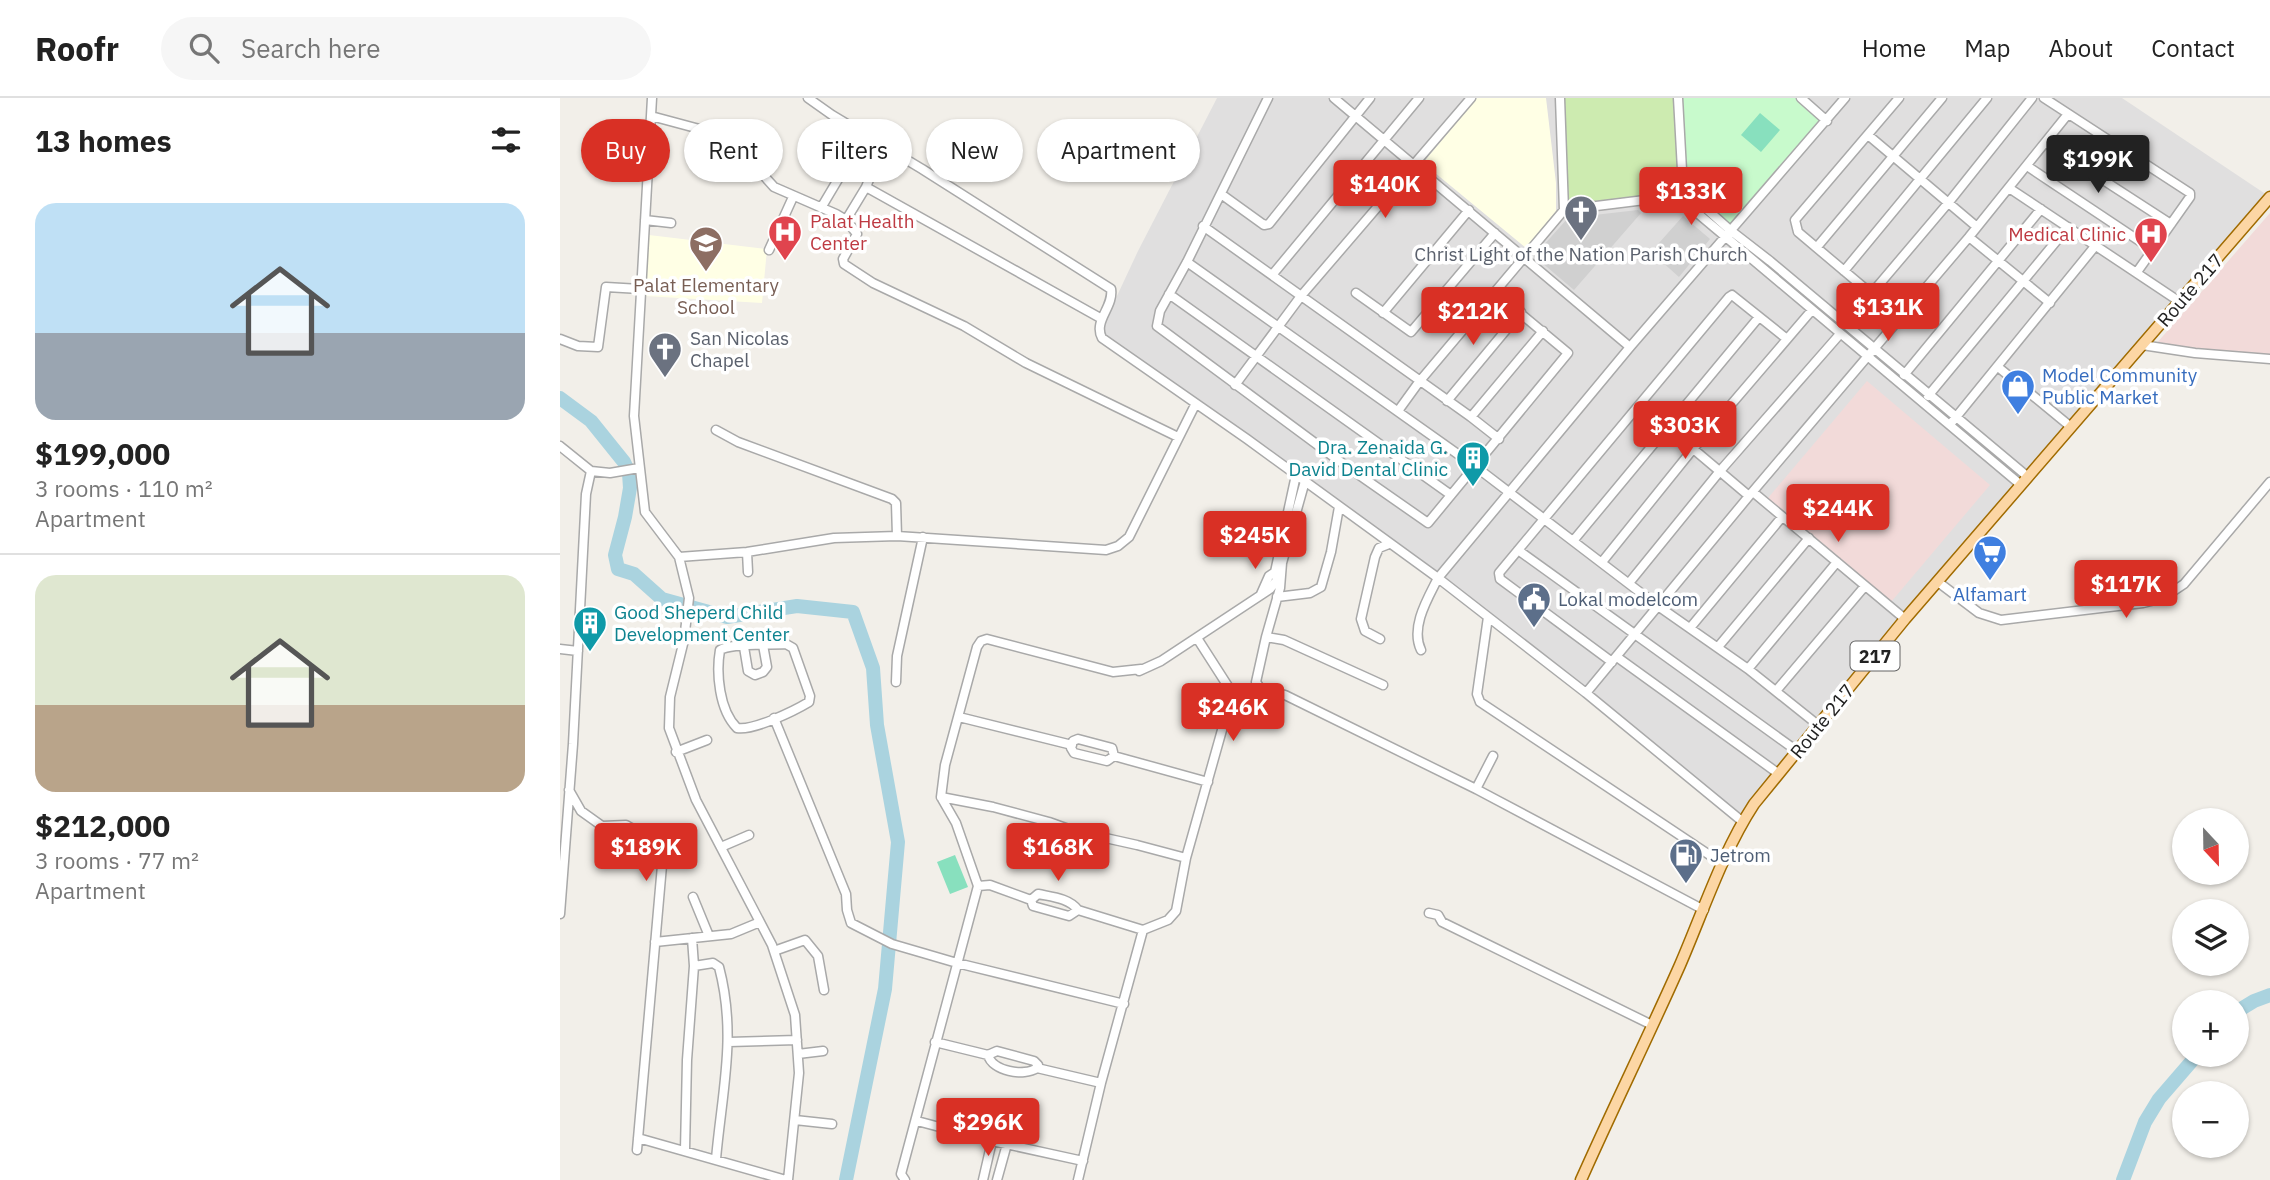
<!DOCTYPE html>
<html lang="en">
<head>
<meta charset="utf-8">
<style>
	:root { --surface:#fff; --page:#f6f6f6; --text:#222; --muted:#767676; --line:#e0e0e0; --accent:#d93025 }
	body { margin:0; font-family:"IBM Plex Sans",sans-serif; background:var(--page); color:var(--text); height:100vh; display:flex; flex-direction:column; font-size:26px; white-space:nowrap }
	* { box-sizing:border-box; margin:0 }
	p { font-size:23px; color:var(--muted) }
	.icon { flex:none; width:38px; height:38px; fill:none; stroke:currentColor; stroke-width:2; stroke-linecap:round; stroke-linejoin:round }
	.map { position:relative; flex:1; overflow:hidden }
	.drawer { display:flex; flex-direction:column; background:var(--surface); width:560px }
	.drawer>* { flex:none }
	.banner { position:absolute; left:21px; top:21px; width:665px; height:63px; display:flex; gap:14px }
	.needle { width:46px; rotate:158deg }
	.buttons { position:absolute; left:1612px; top:710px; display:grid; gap:14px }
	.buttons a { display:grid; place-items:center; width:77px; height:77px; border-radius:50%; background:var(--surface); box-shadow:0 2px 5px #0004; font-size:35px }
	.price { position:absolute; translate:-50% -60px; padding:0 16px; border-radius:7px; background:var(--accent); color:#fff; font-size:23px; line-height:46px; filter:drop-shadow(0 2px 4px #0008) }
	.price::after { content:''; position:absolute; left:50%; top:42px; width:21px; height:16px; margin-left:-10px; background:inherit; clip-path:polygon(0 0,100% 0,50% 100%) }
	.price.active { background:#222; color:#fff }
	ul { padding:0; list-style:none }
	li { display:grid; align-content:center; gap:14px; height:371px; padding:0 35px }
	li+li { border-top:2px solid var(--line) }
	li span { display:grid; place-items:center; height:217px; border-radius:21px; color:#555 }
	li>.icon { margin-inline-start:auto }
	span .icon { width:126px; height:126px; fill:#fffc; stroke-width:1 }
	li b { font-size:30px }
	h2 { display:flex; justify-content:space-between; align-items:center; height:84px; padding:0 35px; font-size:30px }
	.tag { padding:0 24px; border-radius:32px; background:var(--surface); box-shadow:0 2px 5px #0004; font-size:24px; line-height:63px }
	.tag.active { background:var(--accent); color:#fff }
	header { display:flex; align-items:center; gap:42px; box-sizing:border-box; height:98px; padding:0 35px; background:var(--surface); border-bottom:2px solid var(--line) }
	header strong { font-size:33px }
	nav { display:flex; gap:38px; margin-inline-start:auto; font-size:24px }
	.search { width:490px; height:63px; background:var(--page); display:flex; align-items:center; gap:18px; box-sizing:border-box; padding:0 24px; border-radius:38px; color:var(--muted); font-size:26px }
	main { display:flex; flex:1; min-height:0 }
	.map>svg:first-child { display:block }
</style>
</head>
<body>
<header>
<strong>Roofr</strong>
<div class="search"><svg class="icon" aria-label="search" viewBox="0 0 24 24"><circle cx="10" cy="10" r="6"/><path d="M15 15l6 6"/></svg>Search here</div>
<nav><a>Home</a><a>Map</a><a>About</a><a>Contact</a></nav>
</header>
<main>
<section class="drawer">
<h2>13 homes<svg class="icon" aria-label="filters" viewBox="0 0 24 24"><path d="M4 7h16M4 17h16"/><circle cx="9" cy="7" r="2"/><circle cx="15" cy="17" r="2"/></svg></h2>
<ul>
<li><span style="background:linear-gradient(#bfe0f5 60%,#9aa5b1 0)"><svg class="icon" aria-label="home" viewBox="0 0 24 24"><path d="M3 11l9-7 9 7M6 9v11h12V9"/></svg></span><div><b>$199,000</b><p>3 rooms · 110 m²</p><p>Apartment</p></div></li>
<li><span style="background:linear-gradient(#dfe7d0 60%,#b9a48a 0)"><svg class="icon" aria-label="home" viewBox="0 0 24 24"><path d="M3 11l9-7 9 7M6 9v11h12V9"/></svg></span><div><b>$212,000</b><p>3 rooms · 77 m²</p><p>Apartment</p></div></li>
</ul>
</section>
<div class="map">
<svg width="1710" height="1082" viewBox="0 0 1710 1082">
	<rect width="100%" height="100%" fill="#f2efe9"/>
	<path fill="#e0dfdf" d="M 657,0 L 1562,0 L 1707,97 L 1342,520 L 1182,716 L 851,460 L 554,243 L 541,237 L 542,230 L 578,153 Z"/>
	<path fill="#f2dad9" d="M 1710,115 L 1710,259 L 1596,246 Z
		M 1307,283 L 1430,387 L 1331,504 L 1208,400 Z"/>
	<path fill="#ffffe5" d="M 917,0 L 986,0 L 996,85 L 996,113 L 966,150 L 863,65 Z
		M 89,137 L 207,151 L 202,205 L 85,198 Z"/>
	<path fill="#d0d0d0" d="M 1078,112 L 1081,115 L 1014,192 L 974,158 L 1008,120 Z
		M 1123,118 L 1150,141 L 1119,179 L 1091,154 Z"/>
	<path fill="#cdebb0" d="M 1000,0 L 1118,0 L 1123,90 L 1117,98 L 1004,112 Z"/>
	<path fill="#c8facc" d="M 1118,0 L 1241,0 L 1267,23 L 1170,132 L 1123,90 Z"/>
	<path fill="#88e0be" d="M 1200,15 L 1220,32 L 1201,54 L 1181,37 Z
		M 395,757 L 408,789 L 390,796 L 377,764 Z"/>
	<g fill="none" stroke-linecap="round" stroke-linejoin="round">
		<path stroke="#aad3df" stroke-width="14" d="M 0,300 L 31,323 L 64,364 L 69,375 L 70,390 L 65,419 L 55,457 L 58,471 L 74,476 L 102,501 L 167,519 L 237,508 L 293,514 L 313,570 L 317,627 L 338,744 L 325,891 L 286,1082
			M 1676,914 L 1694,903 L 1710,897
			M 1563,1082 L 1585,1024 L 1599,1001 L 1637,957"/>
		<g stroke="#a9a9a9" stroke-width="11">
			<path id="minor" d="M 92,0 L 74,318 L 85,414 L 119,459 L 129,500 L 124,542 L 110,599 L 109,630 L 136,702 L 212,847 L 235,917 L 239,975 L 228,1082
				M 248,0 L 272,17 L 362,71 L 551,191 C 554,209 533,223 542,240 L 687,341 L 878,480 L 1026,595 L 1183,724
				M 708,0 L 627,164 L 600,213 L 597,228 L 782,365 L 868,425 L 1008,255 L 936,195
				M 774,0 L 1070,249
				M 1241,0 L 1267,23
				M 1339,0 L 1235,122 L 1238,134 L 1340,220
				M 1484,0 L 1630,95 L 1630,99 L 1577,174
				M 91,18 L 147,33 L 156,38 L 163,46 L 187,59 L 214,89 L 276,116 L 286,122 L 297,136 L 283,161 L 284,166 L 313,185 L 404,228 L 466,265 L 618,339
				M 1308,37 L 1417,129
				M 1486,45 L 1611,126
				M 152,64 L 163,46
				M 1467,68 L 1593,152
				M 52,69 L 88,74
				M 306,89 L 542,221
				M 1123,90 L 1170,132 L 1210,163 L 1468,379
				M 1449,90 L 1620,204
				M 661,96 L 704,127 L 709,126 L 810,0
				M 1117,98 L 1461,387
				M 261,110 L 283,73
				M 1004,112 L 1117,98 L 1123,90 L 1118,0
				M 85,122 L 111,125
				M 286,122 L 306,89 L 323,48
				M 643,128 L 911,319 L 939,341
				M 1409,139 L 1490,205
				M 1257,149 L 1382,0
				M 209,152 L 233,99
				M 627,164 L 916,369 L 1098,508 L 1188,571 L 1258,627
				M 1284,173 L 1427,0
				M 713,176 L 859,0
				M 796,195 L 851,234 L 935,135
				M 609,196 L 891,397
				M 1311,196 L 1389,104 L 1472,0
				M 823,215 L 909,112
				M 0,241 L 18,248 L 38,249 L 46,189 L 80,191
				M 1582,247 L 1635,255 L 1710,261
				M 1438,269 L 1511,329
				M 1344,277 L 1481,111
				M 675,287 L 741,198 L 911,0
				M 1368,298 L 1508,129
				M 887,303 L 961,214
				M 1080,306 L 1189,398
				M 838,313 L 859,284 L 1004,112 L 1000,0
				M 911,319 L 983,233
				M 1392,324 L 1536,147
				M 156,332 L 178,344 L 332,401 L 336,405 L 337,438
				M 0,348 L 31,373 L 50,375 L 79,370
				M 745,383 L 722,465 L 720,490 L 706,539 L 724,542 L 823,587
				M 1193,394 L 1345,521
				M 1013,443 L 1199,219
				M 958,452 L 1237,653
				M 187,454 L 188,474
				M 119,459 L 187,454 L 274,440 L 337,438 L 546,452 L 558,448 L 569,439 L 635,307
				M 1042,464 L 1133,351 L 1252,212
				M 1378,484 L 1419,515 L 1441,522 L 1583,505 L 1603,500 L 1624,486 L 1710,384
				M 1069,485 L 1160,373 L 1280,236
				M 701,496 L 709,478 L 715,474
				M 717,499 L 750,495 L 761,489 L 771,454 L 779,409
				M 928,519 L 917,596 L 920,604 L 1163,766
				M 1130,530 L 1222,419
				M 706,539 L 696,584 L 700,590 L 725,597 L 916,691 L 1144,812
				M 820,541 L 805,533 L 801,521 L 815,459 L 819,450 L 829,446
				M 226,546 L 233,550 L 250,598 L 249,604 C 234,613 193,633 177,630 C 159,612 156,575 160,552 C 171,545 211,547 226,546 Z
				M 184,549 L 188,573 L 195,577 L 203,574 L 207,569 L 203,547
				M 1158,549 L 1249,440
				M 0,551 L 18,553
				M 861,552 C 850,529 868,500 878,480 L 1070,249 L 1285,0
				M 1057,559 L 1219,676
				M 1052,564 L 940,481 L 939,475 L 1169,199 L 1172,197 L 1227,241
				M 1188,571 L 1277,464
				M 336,584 L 337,558 L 363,439
				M 1216,593 L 1305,488
				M 1026,595 L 1189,398 L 1409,139 L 1508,16
				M 399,619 L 512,647
				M 214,620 L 286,796 L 287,812 L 291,825 L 332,846 L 397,865 L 564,906
				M 116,654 L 147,642
				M 554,658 L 552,650 L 518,641 L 513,643 L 511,650 L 514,655 L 547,663 L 554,658 L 648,684
				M 916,691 L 933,658
				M 9,692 L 21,713 L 42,728 L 66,727 L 80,735 L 84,750 L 102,753 L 103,756 L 77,1052
				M 381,699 L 433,709 L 489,724 L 514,733 L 577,747 L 626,760
				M 161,749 L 189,737
				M 418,788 L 430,787 L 471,802 L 473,808 L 509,818 L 518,812 L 583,832 L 608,822 L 616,813 L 626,760 L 671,600 L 671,593 L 637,540
				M 133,799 L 149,838
				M 471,802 L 478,796 C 492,799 509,800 518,812
				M 869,815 L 878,817 L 882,824 L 1092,927
				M 0,816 L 13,646 L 26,396 L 31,373
				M 95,844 L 171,836 L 200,824
				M 214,853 L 245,842 L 258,858 L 264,892
				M 134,868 L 153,865 L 159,869 C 177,937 162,993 156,1061
				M 169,944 L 237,942
				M 375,944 L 428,957 L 437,953 L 474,963 L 478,967 L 477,970 L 541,985
				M 238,956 L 263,953
				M 428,957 C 432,973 464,979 477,970
				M 235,1022 L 272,1026
				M 357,1023 L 432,1043 L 523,1063
				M 78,1040 L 226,1082
				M 125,1052 L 127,962 L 134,868 L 132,840
				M 345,1082 L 341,1076 L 418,788 L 396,725 L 381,699 L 385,667 L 417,549 L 421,543 L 427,541 L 553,574 L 581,571 L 579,573 L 601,563 L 710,491 L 717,482 L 715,474 L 736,377
				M 423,1082 L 432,1043
				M 437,1082 L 447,1046
				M 518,1082 L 541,985 L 583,832"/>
		</g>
		<g stroke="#a06b00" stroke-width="13">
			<path id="major" d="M 1021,1082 C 1053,1010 1088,939 1120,867 C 1143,814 1162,755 1194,706 L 1345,521 L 1710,99"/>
		</g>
		<use href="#minor" stroke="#fff" stroke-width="8"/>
		<use href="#major" stroke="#fcd6a4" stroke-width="10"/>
	</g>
	<defs>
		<g id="church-pin" transform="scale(1.75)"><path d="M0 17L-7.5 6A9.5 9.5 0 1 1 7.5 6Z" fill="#6b7280" stroke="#fff"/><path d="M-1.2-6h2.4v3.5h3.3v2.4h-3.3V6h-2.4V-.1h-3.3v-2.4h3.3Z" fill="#fff"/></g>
		<g id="hospital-pin" transform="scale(1.75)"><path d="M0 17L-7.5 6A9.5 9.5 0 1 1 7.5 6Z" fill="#e0444e" stroke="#fff"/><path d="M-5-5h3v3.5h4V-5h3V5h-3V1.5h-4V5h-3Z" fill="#fff"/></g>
		<g id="school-pin" transform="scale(1.75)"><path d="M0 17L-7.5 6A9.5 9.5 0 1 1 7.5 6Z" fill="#8d6e63" stroke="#fff"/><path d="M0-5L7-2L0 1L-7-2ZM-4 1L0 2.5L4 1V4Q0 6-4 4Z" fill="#fff"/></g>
		<g id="shop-pin" transform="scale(1.75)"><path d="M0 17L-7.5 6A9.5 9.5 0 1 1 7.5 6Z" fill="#3f7fe0" stroke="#fff"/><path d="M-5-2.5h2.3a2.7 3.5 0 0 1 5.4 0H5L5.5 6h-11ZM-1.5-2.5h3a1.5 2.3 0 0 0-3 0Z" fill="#fff"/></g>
		<g id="building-pin" transform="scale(1.75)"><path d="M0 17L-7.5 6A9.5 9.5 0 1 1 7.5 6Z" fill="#0f9aa8" stroke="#fff"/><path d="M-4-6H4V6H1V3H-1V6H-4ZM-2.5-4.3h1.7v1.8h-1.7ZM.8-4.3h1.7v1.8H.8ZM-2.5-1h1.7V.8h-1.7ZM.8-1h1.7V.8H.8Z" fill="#fff"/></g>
		<g id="supermarket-pin" transform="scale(1.75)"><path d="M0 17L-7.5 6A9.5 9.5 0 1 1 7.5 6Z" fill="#3f7fe0" stroke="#fff"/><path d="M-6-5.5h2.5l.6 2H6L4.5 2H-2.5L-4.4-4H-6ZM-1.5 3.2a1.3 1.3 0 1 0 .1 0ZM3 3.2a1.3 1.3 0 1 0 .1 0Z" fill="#fff"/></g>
		<g id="civic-pin" transform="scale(1.75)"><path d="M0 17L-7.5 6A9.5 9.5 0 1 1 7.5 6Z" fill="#5c6f8a" stroke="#fff"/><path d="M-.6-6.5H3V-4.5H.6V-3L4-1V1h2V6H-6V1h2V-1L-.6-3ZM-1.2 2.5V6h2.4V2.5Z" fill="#fff"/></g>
		<g id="fuel-pin" transform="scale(1.75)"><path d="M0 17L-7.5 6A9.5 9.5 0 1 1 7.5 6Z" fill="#5c6f8a" stroke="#fff"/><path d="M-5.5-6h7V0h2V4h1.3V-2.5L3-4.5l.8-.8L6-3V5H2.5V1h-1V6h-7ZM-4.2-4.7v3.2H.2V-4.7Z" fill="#fff"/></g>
	</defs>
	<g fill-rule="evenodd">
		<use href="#church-pin" x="1021" y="114"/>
		<use href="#hospital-pin" x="225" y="134"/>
		<use href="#hospital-pin" x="1591" y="136"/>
		<use href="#school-pin" x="146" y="145"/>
		<use href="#church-pin" x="105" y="251"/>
		<use href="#shop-pin" x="1458" y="288"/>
		<use href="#building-pin" x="913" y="360"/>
		<use href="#supermarket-pin" x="1430" y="454"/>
		<use href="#civic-pin" x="974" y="501"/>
		<use href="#building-pin" x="30" y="525"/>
		<use href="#fuel-pin" x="1126" y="757"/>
	</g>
	<g text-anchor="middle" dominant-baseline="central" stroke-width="7" stroke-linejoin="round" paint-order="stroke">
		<rect fill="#fff" stroke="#646464" stroke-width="2" x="1290.5" y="543.5" width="49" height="29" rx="5"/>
		<g font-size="18" font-weight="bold" fill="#222">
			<text x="1315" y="558">217</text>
		</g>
		<g font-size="19" fill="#be3a42" stroke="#fff" text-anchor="start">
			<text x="250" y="123">Palat Health<tspan x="250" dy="22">Center</tspan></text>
			<text x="1566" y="136" text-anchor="end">Medical Clinic</text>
		</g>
		<g font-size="19" fill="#5b616d" stroke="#fff">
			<text x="1021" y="156">Christ Light of the Nation Parish Church</text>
			<text x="130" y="240" text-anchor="start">San Nicolas<tspan x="130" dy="22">Chapel</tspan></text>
		</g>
		<g font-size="19" fill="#785e54" stroke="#fff">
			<text x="146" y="187">Palat Elementary<tspan x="146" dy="22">School</tspan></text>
		</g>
		<g font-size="19" fill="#222" stroke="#fff">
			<text transform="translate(1630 192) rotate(-49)">Route 217</text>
			<text transform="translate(1262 623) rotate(-51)">Route 217</text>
		</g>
		<g font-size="19" fill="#366cbe" stroke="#fff" text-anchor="start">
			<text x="1482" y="277">Model Community<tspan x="1482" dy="22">Public Market</tspan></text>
			<text x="1430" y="496" text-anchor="middle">Alfamart</text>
		</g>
		<g font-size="19" fill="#0d838f" stroke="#fff" text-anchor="end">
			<text x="888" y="349">Dra. Zenaida G.<tspan x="888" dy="22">David Dental Clinic</tspan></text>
			<text x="54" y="514" text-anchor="start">Good Sheperd Child<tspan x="54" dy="22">Development Center</tspan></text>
		</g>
		<g font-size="19" fill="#4e5e75" stroke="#fff" text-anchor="start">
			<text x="998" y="501">Lokal modelcom</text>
			<text x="1150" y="757">Jetrom</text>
		</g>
	</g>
</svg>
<div class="buttons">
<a><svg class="needle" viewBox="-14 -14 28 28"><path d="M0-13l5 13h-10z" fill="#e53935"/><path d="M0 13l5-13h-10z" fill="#767676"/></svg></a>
<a><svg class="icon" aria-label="layers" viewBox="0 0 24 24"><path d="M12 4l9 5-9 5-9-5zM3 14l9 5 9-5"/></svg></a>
<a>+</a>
<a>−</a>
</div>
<b class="price active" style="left:1538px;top:97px">$199K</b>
<b class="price" style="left:825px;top:122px">$140K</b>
<b class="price" style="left:1131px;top:129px">$133K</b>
<b class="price" style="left:1328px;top:245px">$131K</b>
<b class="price" style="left:913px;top:249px">$212K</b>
<b class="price" style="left:1125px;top:363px">$303K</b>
<b class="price" style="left:1278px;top:446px">$244K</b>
<b class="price" style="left:695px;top:473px">$245K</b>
<b class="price" style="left:1566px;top:522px">$117K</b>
<b class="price" style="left:673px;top:645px">$246K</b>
<b class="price" style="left:86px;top:785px">$189K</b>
<b class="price" style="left:498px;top:785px">$168K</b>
<b class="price" style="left:428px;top:1060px">$296K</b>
<div class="banner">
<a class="tag active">Buy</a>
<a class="tag">Rent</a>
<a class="tag">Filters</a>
<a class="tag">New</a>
<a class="tag">Apartment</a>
</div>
</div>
</main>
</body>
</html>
